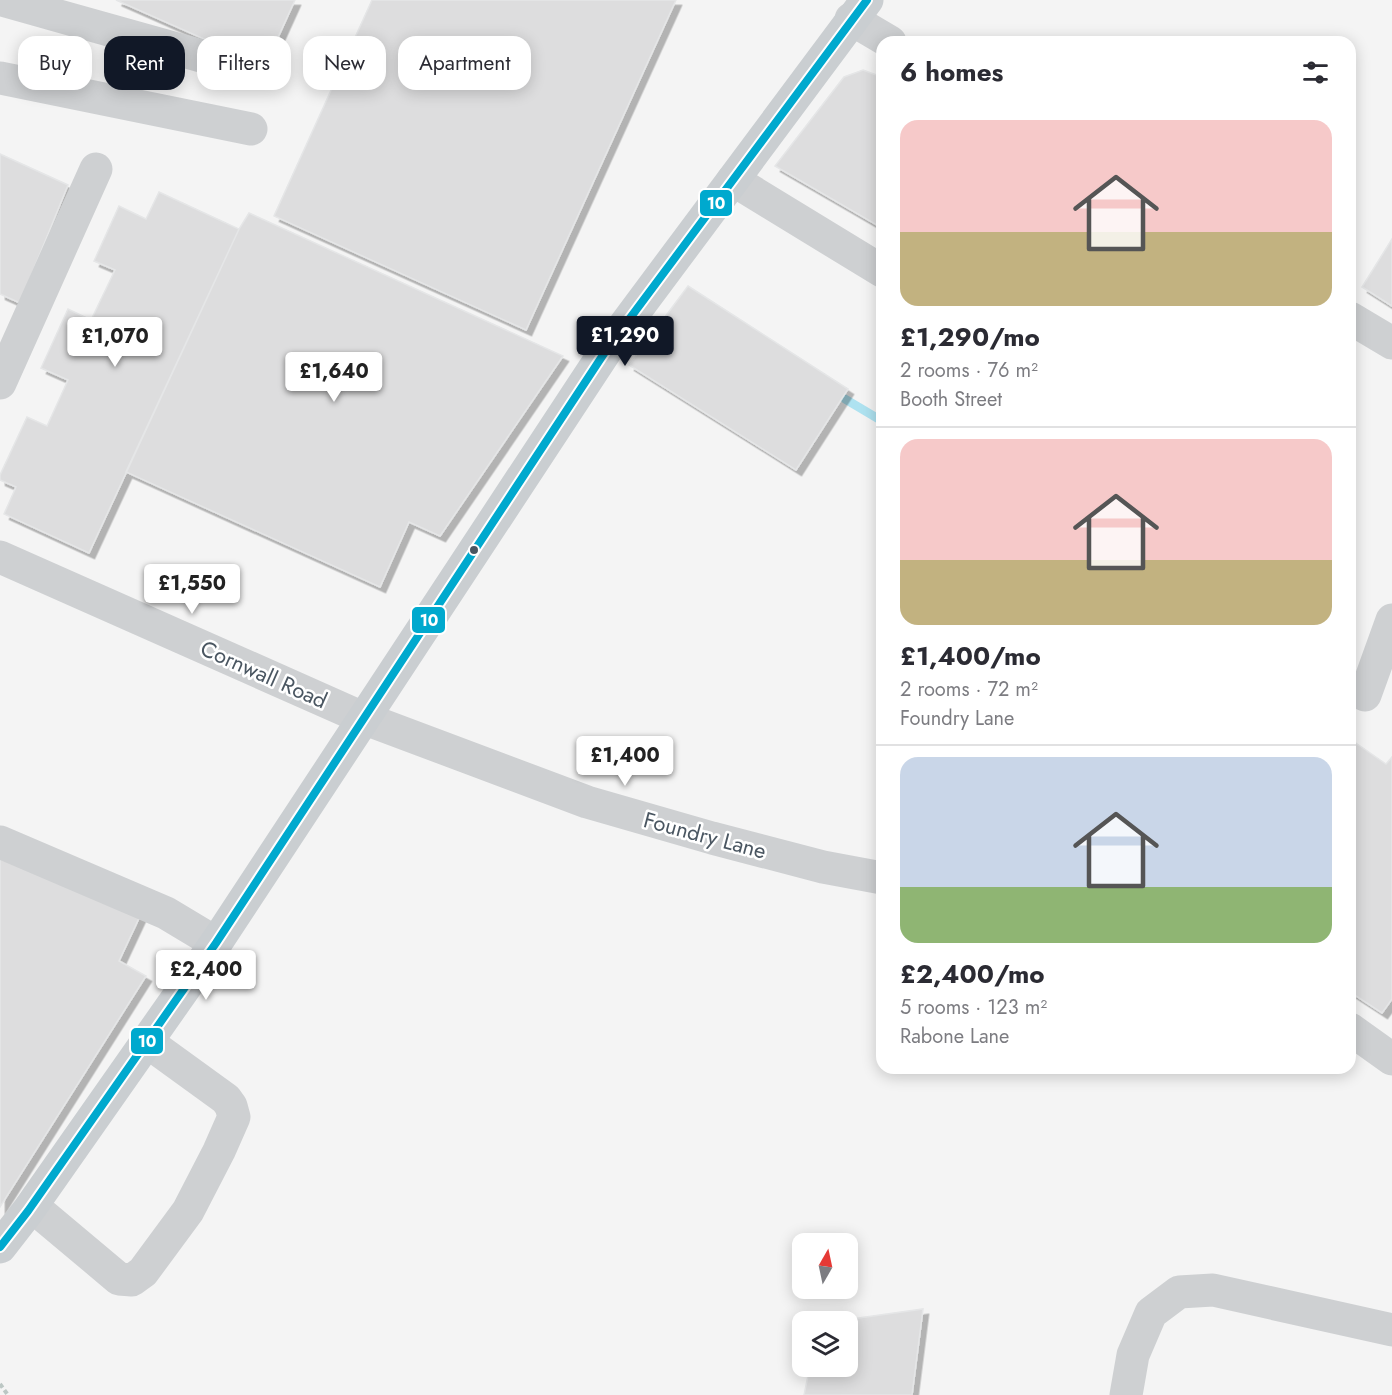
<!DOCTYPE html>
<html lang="en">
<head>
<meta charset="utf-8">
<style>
	:root { --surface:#fff; --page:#f7f7f7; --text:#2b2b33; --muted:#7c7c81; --line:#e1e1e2; --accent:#111827 }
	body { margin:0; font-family:Jost,sans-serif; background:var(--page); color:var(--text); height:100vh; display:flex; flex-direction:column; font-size:22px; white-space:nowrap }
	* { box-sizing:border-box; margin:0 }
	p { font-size:20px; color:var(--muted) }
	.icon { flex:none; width:33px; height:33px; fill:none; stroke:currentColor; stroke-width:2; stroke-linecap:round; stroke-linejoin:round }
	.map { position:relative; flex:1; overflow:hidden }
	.panel { position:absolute; left:876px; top:36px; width:480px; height:1038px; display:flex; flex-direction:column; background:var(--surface); border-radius:18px; box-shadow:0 3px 15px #0003 }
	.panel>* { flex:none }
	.top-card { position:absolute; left:18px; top:36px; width:570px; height:54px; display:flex; gap:12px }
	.needle { width:39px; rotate:9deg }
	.buttons { position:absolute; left:792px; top:1233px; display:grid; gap:12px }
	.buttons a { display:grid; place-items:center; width:66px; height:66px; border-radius:12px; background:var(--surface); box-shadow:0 3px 15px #0003; font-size:30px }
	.price { position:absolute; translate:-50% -51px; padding:0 14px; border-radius:6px; background:#fff; color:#222; font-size:20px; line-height:39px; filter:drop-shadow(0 2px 3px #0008) }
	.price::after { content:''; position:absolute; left:50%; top:36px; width:18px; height:14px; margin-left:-9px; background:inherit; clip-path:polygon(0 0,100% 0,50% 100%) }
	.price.current { background:var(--accent); color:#fff }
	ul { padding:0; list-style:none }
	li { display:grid; align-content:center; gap:12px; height:318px; padding:0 24px }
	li+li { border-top:2px solid var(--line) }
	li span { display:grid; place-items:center; height:186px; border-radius:18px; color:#555 }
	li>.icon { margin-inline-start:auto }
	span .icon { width:108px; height:108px; fill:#fffc; stroke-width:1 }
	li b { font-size:26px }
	h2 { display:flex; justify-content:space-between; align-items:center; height:72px; padding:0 24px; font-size:26px }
	.pill { padding:0 21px; border-radius:18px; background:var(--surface); box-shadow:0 3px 15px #0003; font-size:21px; line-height:54px }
	.pill.current { background:var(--accent); color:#fff }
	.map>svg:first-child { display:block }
</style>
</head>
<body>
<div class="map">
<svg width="1392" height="1395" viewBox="0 0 1392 1395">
	<defs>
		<filter id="shadow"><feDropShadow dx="5.5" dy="5.5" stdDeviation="0" flood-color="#0004"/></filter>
	</defs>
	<rect width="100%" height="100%" fill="#f4f4f4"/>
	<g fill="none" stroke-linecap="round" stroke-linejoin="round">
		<path stroke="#aee2f0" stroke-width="9" d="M 845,399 L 882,421"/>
	</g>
	<path fill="#ddddde" stroke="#e5e6e7" stroke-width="1.5" filter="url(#shadow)" d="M 116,0 L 295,0 L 265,66 Z
		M 372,0 L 676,0 L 526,330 L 274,216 Z
		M 863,70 L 882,77 L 882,228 L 775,166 L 844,77 Z
		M 0,154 L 68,185 L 20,303 L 0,294 Z
		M 159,192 L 239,229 L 89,553 L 4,514 L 16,487 L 0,480 L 0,475 L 27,417 L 47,426 L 68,380 L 41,368 L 68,309 L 91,320 L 115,270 L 94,261 L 119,206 L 146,219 Z
		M 249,213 L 563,356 L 440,536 L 409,522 L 380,587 L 126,472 L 239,229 Z
		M 1392,239 L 1392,306 L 1362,287 Z
		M 688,286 L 848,389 L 796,470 L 629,365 Z
		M 1353,741 L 1386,764 L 1392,757 L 1392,999 L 1382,1013 L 1350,992 L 1350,746 Z
		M 0,853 L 141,914 L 119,961 L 146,976 L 0,1207 Z
		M 923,1309 L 912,1395 L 804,1395 L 810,1366 L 848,1366 L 848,1322 L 830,1322 Z"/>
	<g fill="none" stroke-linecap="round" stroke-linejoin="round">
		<path stroke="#bcc7c4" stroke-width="4" stroke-dasharray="4.5 3" stroke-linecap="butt" d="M 0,1384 L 8,1395"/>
		<path stroke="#ced0d2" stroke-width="33" d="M 2,0 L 205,57
			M 851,19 L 890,42
			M 0,78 L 251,129
			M 733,180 L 882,271
			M 1350,318 L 1392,343
			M 0,383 L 96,169
			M 0,557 L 363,718 L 587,802 L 712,838 L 823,867 L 882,878
			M 1365,695 L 1392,620
			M 0,842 L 166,913 L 216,943
			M 1350,1029 L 1392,1059
			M 32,1206 L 119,1279 L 132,1280 L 143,1272 L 188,1211 L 219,1151 L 234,1117 L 231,1106 L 226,1099 L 146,1041
			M 1126,1395 L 1133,1355 L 1151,1313 L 1179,1292 L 1213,1290 L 1392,1330"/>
		<path stroke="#caced1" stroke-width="33" d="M 0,1247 L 28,1211 L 216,943 L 607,349 L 867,0"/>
		<g stroke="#fff" stroke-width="12">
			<path id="bus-1" d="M 0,1247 L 28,1211 L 216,943 L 607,349 L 867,0"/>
		</g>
		<use href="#bus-1" stroke="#00a9ce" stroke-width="8"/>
	</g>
	<circle fill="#4a5661" stroke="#fff" stroke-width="2" cx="474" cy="550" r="5"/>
	<g text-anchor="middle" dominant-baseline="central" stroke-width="5" stroke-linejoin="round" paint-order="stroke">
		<g font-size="22" fill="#4a5661" stroke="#fff">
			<text transform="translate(264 674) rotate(24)">Cornwall Road</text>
			<text transform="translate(705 835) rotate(15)">Foundry Lane</text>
		</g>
	</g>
	<g stroke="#fff" stroke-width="2">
		<rect x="699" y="189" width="34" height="28" rx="6" fill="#00a9ce"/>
		<rect x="411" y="606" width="35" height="28" rx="6" fill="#00a9ce"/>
		<rect x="130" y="1027" width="34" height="28" rx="6" fill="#00a9ce"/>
	</g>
	<g font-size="16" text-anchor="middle" font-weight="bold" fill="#fff">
		<text x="716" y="209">10</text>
		<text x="429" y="626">10</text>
		<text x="147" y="1047">10</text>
	</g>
</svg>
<div class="buttons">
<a><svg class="needle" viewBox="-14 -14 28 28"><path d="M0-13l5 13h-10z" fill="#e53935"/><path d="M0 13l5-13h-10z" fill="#7c7c81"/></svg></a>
<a><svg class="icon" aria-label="layers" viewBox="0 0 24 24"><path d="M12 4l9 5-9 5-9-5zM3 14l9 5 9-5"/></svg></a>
</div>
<b class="price current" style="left:625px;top:367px">£1,290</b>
<b class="price" style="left:115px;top:368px">£1,070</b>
<b class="price" style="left:334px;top:403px">£1,640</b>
<b class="price" style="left:192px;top:615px">£1,550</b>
<b class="price" style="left:625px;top:787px">£1,400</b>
<b class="price" style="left:206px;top:1001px">£2,400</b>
<div class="top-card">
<a class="pill">Buy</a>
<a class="pill current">Rent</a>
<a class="pill">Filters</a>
<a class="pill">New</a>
<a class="pill">Apartment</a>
</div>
<section class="panel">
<h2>6 homes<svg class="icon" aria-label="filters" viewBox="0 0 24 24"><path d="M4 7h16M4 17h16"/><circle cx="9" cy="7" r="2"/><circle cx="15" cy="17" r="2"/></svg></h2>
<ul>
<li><span style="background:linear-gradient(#f6c9c9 60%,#c2b280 0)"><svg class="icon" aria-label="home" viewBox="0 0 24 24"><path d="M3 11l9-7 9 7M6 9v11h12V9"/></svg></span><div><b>£1,290/mo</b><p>2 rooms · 76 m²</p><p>Booth Street</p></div></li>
<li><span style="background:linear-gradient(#f6c9c9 65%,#c2b280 0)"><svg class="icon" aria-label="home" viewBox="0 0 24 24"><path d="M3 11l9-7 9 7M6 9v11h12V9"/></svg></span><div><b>£1,400/mo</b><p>2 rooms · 72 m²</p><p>Foundry Lane</p></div></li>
<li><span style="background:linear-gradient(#c9d6e8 70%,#8fb573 0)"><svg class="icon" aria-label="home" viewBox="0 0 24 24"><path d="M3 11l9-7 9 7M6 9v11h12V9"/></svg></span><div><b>£2,400/mo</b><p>5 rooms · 123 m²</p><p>Rabone Lane</p></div></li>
</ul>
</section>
</div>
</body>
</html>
